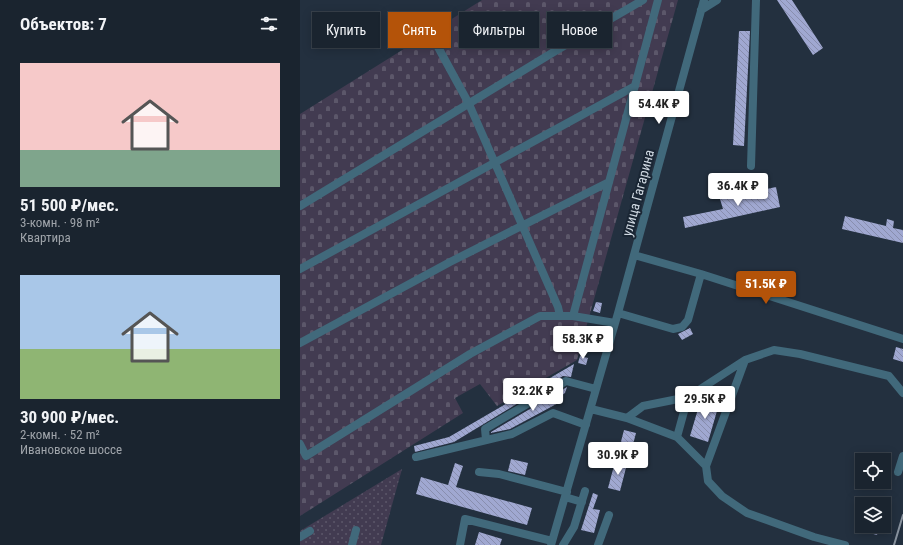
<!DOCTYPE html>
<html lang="ru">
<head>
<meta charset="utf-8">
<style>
	:root { --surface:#1a242f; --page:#27303b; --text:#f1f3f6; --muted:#9fa4aa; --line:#38414b; --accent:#b45309 }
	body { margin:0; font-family:"Roboto Condensed",sans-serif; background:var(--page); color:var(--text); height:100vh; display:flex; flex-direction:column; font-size:15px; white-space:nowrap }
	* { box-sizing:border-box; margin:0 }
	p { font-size:13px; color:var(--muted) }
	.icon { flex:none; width:22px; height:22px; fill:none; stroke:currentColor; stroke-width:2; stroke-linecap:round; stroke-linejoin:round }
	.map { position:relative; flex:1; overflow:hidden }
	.panel { display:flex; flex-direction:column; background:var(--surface); width:300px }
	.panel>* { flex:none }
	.banner { position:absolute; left:12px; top:12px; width:380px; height:36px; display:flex; gap:8px }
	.buttons { position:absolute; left:555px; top:453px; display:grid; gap:8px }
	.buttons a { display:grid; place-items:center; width:36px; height:36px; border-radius:0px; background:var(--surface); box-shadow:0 2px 10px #0003,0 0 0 1px var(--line); font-size:20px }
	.price { position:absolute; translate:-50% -34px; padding:0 9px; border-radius:4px; background:#fff; color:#222; font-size:13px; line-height:26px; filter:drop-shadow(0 1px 2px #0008) }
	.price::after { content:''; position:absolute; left:50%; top:24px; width:12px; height:9px; margin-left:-6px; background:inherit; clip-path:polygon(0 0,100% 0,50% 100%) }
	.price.active { background:var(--accent); color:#fff }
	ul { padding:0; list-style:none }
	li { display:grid; align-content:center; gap:8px; height:212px; padding:0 20px }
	li span { display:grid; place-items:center; height:124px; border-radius:0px; color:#555 }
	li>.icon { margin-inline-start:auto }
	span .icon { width:72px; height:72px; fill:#fffc; stroke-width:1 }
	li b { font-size:17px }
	h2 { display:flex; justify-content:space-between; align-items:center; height:48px; padding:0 20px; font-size:17px }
	.tag { padding:0 14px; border-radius:0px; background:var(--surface); box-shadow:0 2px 10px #0003,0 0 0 1px var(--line); font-size:14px; line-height:36px }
	.tag.active { background:var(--accent); color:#fff }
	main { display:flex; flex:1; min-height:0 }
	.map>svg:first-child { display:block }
</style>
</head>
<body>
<main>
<section class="panel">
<h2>Объектов: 7<svg class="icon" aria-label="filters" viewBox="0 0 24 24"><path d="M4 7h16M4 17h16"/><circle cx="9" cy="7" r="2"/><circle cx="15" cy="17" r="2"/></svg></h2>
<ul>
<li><span style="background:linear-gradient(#f6c9c9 70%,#7fa58c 0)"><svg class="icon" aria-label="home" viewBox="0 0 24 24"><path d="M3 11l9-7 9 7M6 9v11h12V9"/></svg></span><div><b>51 500 ₽/мес.</b><p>3-комн. · 98 m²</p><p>Квартира</p></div></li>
<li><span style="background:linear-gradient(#a9c7e8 60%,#8fb573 0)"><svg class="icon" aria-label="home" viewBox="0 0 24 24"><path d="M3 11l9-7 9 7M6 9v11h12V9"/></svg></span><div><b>30 900 ₽/мес.</b><p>2-комн. · 52 m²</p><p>Ивановское шоссе</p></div></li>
</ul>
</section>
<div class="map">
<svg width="603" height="545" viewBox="0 0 603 545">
	<defs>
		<pattern id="cemetery-stones" width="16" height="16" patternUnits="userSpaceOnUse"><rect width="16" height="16" fill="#423b51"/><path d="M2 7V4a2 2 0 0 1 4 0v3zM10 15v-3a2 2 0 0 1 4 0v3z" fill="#5c576a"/></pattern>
		<pattern id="garden-dots" width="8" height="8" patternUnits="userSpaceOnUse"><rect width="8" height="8" fill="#423b51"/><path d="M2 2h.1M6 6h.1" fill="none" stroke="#5c576a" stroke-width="1.8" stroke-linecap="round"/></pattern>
		<pattern id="building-back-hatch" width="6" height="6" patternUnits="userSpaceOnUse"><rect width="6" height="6" fill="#a0a8d1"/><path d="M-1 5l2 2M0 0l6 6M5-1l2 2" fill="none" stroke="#888eae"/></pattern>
	</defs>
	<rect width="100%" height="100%" fill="#23303f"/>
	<path fill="url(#cemetery-stones)" d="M 182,0 L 378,0 L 277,360 L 197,406 L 180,384 L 155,398 L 163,413 L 0,516 L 0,114 Z"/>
	<path fill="url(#garden-dots)" d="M 102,469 L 81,545 L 0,545 L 0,531 Z"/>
	<path fill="url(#building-back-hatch)" d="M 477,0 L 492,0 L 523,48 L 513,55 Z
		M 439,31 L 450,31 L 444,146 L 433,145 Z
		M 476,187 L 480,207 L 385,228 L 383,217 L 423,209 L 420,199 Z
		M 545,216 L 586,226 L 587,219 L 594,221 L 593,228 L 603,230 L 603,243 L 542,229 Z
		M 296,302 L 302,303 L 300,313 L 293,311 Z
		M 390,328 L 393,334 L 382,340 L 378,334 Z
		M 596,347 L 603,349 L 603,362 L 593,359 Z
		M 280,356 L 288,358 L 286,365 L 278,363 Z
		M 274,364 L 271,377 L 263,376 L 154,442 L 115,452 L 114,446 L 149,437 Z
		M 267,387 L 265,393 L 259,397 L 262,401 L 210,429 L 191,433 L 191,432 Z
		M 401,399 L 419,404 L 408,442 L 390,436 Z
		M 324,430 L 336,433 L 330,456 L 318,453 Z
		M 211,459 L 228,463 L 225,475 L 208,471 Z
		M 315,462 L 327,464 L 320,491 L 308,488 Z
		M 155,463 L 163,466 L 156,487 L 232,508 L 227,525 L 116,494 L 121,477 L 148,485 Z
		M 293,493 L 298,495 L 293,509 L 300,510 L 294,533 L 281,530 Z
		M 570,526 L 579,526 L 577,535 L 566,532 L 567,527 L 570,528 Z
		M 179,532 L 202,539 L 200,545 L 175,545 Z"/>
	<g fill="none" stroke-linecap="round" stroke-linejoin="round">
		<path stroke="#41697b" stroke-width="8" d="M 401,10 L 417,0
			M 138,47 L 169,104 L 258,307 L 260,316
			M 451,166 L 456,0
			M 0,206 L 257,50 L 343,0
			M 334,255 L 401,274 L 603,339
			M 0,269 L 335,86
			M 318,313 L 373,329 L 382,327 L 388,320 L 401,274
			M 273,316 L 358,0
			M 0,343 L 150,262 L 309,182
			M 445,360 L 474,350 L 500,354 L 589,376 L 603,393
			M 291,409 L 327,418 L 377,437 L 406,466 L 445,360 L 388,397 L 377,437
			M 327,418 L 343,406 L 388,397
			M 186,440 L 185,429 L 266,381 L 296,389
			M 0,444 L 6,456 L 170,354 L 240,316 L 273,316 L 315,323
			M 116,457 L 212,434 L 253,413 L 286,425
			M 406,466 L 408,481 L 422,496 L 447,513 L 514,537 L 545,545
			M 179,472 L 199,474 L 267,492
			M 598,472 L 603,456
			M 265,497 L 282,502
			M 0,537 L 10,531
			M 52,545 L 56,530
			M 160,545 L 165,519 L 252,541
			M 251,545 L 318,313 L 404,0
			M 263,545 L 274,527 L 285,491
			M 298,545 L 309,515"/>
		<path stroke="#88929e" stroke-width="2" d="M 594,545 L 603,515"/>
	</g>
	<g text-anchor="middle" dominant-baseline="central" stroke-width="4" stroke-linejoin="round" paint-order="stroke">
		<g font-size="14" fill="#cfd8e1" stroke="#1a2634">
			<text transform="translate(338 193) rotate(-75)">улица Гагарина</text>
		</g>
	</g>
</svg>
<div class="buttons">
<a><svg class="icon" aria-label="locate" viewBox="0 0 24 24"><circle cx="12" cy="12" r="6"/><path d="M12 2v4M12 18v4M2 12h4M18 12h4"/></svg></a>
<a><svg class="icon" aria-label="layers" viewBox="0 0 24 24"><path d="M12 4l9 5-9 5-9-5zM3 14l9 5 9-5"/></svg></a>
</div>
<b class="price" style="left:359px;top:125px">54.4K ₽</b>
<b class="price" style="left:438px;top:207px">36.4K ₽</b>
<b class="price active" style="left:466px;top:305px">51.5K ₽</b>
<b class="price" style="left:283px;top:360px">58.3K ₽</b>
<b class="price" style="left:233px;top:412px">32.2K ₽</b>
<b class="price" style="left:405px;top:420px">29.5K ₽</b>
<b class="price" style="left:318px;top:476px">30.9K ₽</b>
<div class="banner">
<a class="tag">Купить</a>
<a class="tag active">Снять</a>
<a class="tag">Фильтры</a>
<a class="tag">Новое</a>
</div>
</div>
</main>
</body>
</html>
